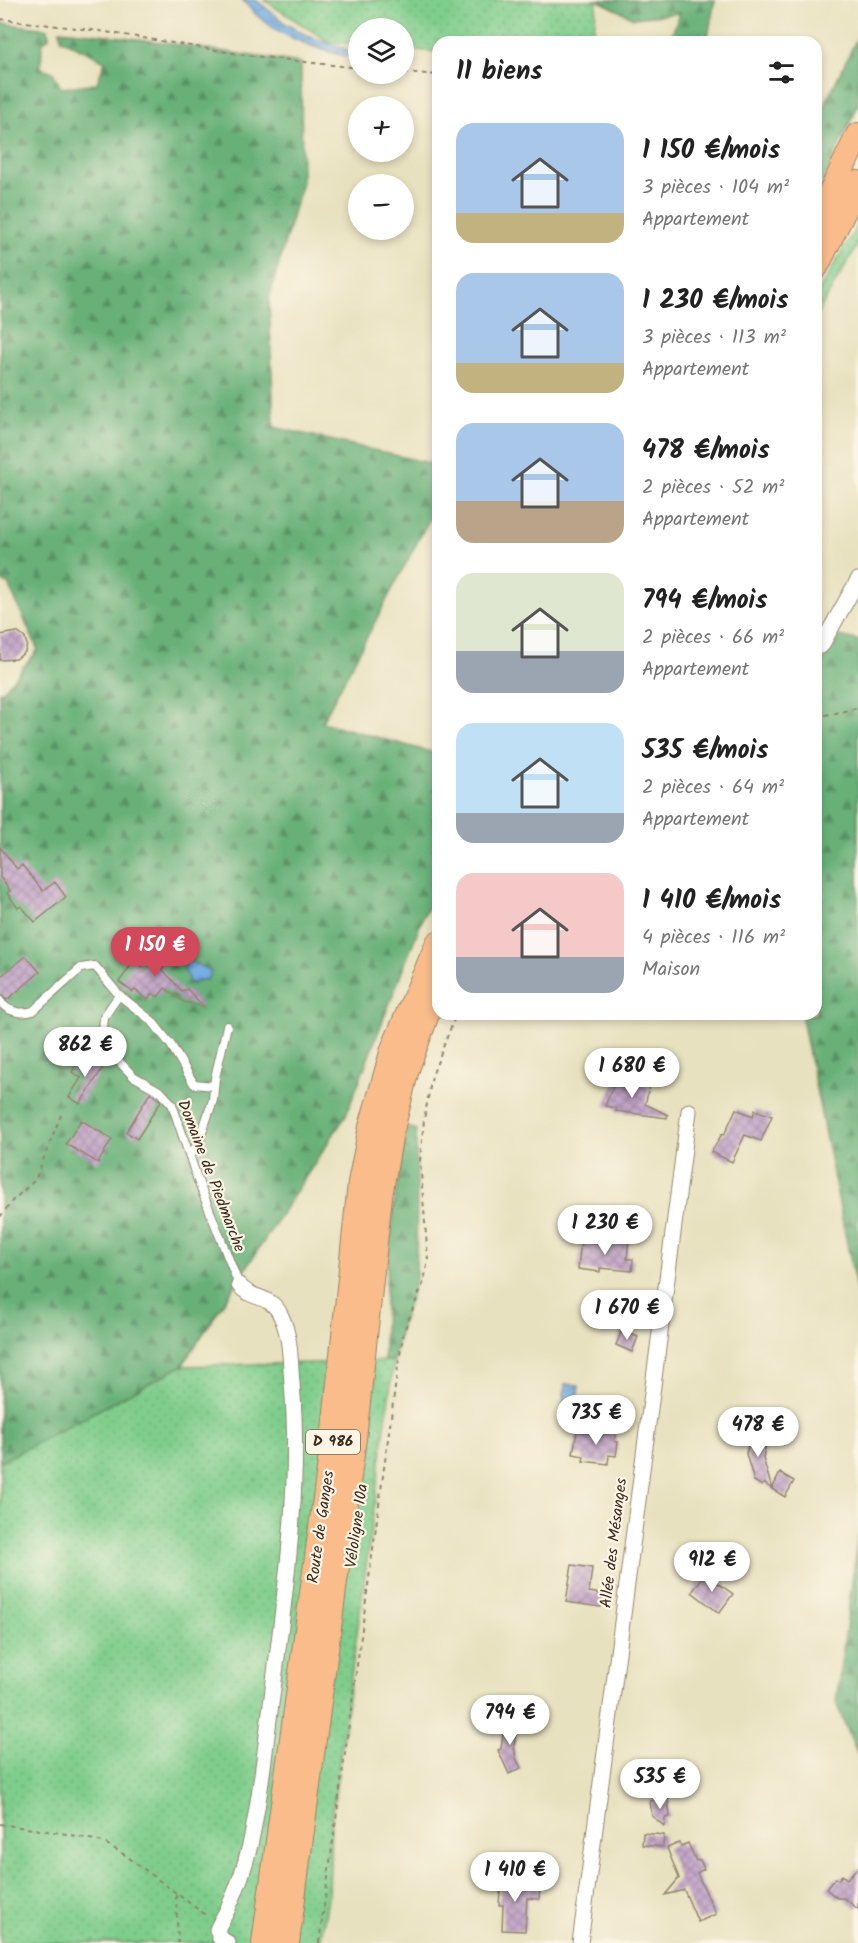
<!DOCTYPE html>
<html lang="fr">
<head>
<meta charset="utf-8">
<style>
	:root { --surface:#fff; --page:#f6f6f6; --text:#222; --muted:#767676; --accent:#d1495b }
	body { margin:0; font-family:Kalam,sans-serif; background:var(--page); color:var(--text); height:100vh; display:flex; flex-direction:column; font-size:22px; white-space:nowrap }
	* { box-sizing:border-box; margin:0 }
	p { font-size:20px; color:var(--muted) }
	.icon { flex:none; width:33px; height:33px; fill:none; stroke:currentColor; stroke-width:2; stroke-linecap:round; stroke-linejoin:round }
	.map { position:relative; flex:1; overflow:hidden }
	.panel { position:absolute; left:432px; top:36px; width:390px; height:984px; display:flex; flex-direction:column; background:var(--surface); border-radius:18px; box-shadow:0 3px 9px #0003 }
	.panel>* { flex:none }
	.buttons { position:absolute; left:348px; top:18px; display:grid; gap:12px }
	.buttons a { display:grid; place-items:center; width:66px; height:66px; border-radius:50%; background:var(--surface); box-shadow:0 3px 9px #0003; font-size:30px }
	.price { position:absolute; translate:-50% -51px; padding:0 14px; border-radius:21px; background:#fff; color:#222; font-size:20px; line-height:39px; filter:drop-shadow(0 2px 3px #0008) }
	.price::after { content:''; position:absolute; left:50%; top:36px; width:18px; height:14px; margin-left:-9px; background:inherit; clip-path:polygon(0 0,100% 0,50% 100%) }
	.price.on { background:var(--accent); color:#fff }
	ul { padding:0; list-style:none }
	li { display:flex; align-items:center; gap:18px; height:150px; padding:0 24px }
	li span { display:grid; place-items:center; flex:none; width:168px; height:120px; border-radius:18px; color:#555 }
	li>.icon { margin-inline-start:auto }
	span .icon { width:72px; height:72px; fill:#fffc; stroke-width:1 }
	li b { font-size:26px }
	h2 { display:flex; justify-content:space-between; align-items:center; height:72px; padding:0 24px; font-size:26px }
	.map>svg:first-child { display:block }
</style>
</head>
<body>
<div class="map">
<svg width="858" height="1943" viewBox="0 0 858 1943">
	<defs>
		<pattern id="grass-dots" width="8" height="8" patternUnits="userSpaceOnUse" patternTransform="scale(1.5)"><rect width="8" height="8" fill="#7fcd8c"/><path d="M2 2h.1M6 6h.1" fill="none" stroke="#6fb078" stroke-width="1.8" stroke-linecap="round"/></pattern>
		<pattern id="forest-firs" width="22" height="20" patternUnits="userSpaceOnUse" patternTransform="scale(1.5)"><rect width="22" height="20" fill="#67b078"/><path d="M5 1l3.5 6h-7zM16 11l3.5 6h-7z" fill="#568f62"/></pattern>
		<pattern id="water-waves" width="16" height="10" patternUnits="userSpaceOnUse" patternTransform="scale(1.5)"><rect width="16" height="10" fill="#74aee4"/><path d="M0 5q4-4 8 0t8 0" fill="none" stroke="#608eb8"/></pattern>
		<pattern id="building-cross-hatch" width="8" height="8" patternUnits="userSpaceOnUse" patternTransform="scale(1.5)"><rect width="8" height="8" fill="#c0a1c7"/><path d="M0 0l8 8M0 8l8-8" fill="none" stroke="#9d83a1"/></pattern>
	</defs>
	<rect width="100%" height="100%" fill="#fcf5e5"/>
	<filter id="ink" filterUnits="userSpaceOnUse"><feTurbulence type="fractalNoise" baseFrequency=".0167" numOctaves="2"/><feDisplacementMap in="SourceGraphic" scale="12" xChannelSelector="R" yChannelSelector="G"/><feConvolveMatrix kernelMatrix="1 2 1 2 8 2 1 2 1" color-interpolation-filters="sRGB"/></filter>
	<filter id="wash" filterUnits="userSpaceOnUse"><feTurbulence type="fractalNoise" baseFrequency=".008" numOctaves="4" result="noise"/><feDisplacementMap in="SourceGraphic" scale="24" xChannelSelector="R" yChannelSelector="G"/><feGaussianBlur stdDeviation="1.35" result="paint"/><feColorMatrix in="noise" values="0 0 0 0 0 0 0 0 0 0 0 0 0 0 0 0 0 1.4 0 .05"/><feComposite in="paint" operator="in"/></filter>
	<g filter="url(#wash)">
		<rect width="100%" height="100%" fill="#e8e1bf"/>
		<path fill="url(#grass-dots)" stroke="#5d7c55" stroke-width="1.5" d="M 264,0 L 597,0 L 593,42 L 438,42 L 438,52 L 404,49 L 404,28 L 358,28 L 358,44 L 329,42 Z
			M 858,224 L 858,244 L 816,316 L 816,296 Z
			M 346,1115 L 182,1366 L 394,1361 L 331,1824 L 329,1893 L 320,1943 L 0,1943 L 0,1462 L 181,1366 Z"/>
		<path fill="url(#forest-firs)" stroke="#516d4b" stroke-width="1.5" d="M 597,0 L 715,0 L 707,42 L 669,42 L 680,13 L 634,18 Z
			M 0,23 L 48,29 L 49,38 L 42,43 L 41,68 L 53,72 L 61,88 L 97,83 L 105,61 L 61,39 L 60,30 C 141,37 220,52 301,63 L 302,182 L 269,299 L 274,427 L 438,465 L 438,503 L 322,722 L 438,754 L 438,891 L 424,915 L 346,1115 L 182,1366 L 0,1462 L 0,691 L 2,692 L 38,650 L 8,584 L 0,580 Z
			M 858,36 L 858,105 L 816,196 L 816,122 Z
			M 839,636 L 858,640 L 858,1298 L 801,1014 L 816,1014 L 816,673 Z
			M 408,1127 L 416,1130 L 417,1191 L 416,1279 L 400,1329 L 394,1360 L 384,1361 C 383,1282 391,1204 408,1127 Z
			M 858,1535 L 858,1755 L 836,1703 Z"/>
		<path fill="url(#water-waves)" stroke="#586c81" stroke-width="1.5" d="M 243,0 L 256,0 L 286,24 L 310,37 L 358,53 L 358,59 C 317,50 269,35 243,0 Z
			M 188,960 L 211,971 L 206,981 L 203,979 L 193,984 L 189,982 L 187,974 L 183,971 Z
			M 565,1384 L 579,1385 L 575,1419 L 562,1418 Z"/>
		<g id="blocks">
			<path fill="url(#building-cross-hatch)" d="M 17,632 L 25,638 L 27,645 L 25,652 L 16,659 L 0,660 L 0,635 Z
				M 0,847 L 17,869 L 22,865 L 43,891 L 55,882 L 66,897 L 35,922 L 21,906 L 18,908 L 7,893 L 10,891 L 0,877 Z
				M 160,944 L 174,954 L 162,969 L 182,991 L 187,989 L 204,1007 L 184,1002 L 165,988 L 158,997 L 152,993 L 148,1000 L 135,990 L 133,992 L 119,982 L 134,961 L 142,967 Z
				M 26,956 L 40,972 L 7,1000 L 0,993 L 0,977 Z
				M 80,1058 L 89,1064 L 92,1059 L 104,1066 L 80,1104 L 69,1097 L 81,1078 L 72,1072 Z
				M 617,1077 L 650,1086 L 645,1104 L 668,1115 L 667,1118 L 616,1111 L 616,1108 L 605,1106 Z
				M 150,1093 L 161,1101 L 137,1139 L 126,1132 Z
				M 736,1109 L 753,1116 L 755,1110 L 772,1116 L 761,1141 L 745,1135 L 732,1162 L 711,1152 L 722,1134 L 724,1135 Z
				M 81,1120 L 112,1139 L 98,1163 L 66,1144 Z
				M 608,1238 L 629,1240 L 627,1259 L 633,1259 L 632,1271 L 600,1268 L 600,1272 L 578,1269 L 581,1241 L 607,1244 Z
				M 622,1330 L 638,1337 L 632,1352 L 616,1345 Z
				M 603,1430 L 616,1432 L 615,1441 L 618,1442 L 616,1456 L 609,1455 L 608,1464 L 583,1461 L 584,1456 L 573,1454 L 577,1431 L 602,1435 Z
				M 751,1431 L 768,1434 L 763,1458 L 772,1489 L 764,1483 L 762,1486 L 754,1481 L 746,1454 Z
				M 780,1473 L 794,1481 L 785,1497 L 772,1489 Z
				M 572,1565 L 592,1568 L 589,1592 L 602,1594 L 601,1607 L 566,1602 Z
				M 705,1574 L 733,1594 L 719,1613 L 692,1592 Z
				M 505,1718 L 518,1720 L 514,1747 L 516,1758 L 521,1768 L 509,1774 L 498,1750 L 501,1749 Z
				M 668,1798 L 670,1817 L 665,1818 L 664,1826 L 652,1816 L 650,1801 Z
				M 643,1833 L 664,1835 L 663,1847 L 642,1845 Z
				M 679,1843 L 681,1846 L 688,1843 L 696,1861 L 700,1860 L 704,1869 L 697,1873 L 716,1914 L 698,1922 L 684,1890 L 665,1895 L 679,1878 L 667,1848 Z
				M 858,1867 L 858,1909 L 844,1898 L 837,1898 L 826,1889 L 835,1878 L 838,1880 L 842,1875 L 847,1879 Z
				M 501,1877 L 525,1879 L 525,1887 L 540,1888 L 539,1899 L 527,1898 L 525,1931 L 502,1930 L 503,1905 L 499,1905 Z"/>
		</g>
	</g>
	<g filter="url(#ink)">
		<use href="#blocks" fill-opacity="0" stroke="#92866e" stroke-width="1.5"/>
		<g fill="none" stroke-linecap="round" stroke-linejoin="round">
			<g stroke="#92866e" stroke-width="10">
				<path id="service" d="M 0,1001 C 6,1011 21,1015 33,1011 L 81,968 L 95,966 L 119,995
					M 214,1086 L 194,1084 L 171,1045 L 152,1021 L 119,995 L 104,1017 L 103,1029 L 111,1053 L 133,1076 L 161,1092 L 172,1104 L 198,1181 L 239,1285
					M 190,1157 L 199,1141 L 213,1100 L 215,1078 L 227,1026"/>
			</g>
			<g stroke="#92866e" stroke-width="17">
				<path id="minor" d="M 821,646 L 858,580
					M 228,1943 L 220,1938 L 217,1930 C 220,1922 226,1914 229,1906 C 238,1887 245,1866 250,1845 C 261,1797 265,1746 272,1697 C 285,1593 301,1488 292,1383 C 290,1361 291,1337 281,1316 C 271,1293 251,1301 239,1285
					M 580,1943 L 689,1111"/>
			</g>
			<g stroke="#92866e" stroke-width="26">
				<path id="primary" d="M 816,223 L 858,135
					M 816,267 L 858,183
					M 264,1943 L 333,1440 L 360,1183 L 371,1127 L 393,1049 L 438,943
					M 287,1943 L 354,1439 L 380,1196 L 390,1138 L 407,1069 L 438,984"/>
			</g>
			<path stroke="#92866e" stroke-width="2" stroke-dasharray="4.5 4.5" stroke-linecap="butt" d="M 0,19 L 100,31 L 245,55 L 358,68
				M 404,72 L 438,75
				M 816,716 L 832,714 L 858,708
				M 0,1217 L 13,1200 L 35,1180 L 61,1115
				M 0,1824 L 67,1834 L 103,1842 L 125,1855 L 207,1916
				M 176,1895 L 178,1943
				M 319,1943 L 398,1366 L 404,1331 L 424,1281 L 428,1260 L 420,1160 L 424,1120 L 432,1076 L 456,1014"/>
			<use href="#service" stroke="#fff" stroke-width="8"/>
			<use href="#minor" stroke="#fff" stroke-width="15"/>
			<use href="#primary" stroke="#f9bc8a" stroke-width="24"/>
		</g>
	</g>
	<g text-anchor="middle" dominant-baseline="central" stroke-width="4.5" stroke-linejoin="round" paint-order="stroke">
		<rect fill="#fcf5e5" stroke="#75675a" stroke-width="1.5" x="306" y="1430" width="54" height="24" rx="4.5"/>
		<g font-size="15" font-weight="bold" fill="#3b2a1e">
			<text x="333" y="1442">D 986</text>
		</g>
		<g font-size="16" fill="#3b2a1e" stroke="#fcf5e5">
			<text transform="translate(211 1176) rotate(69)">Domaine de Piedmarche</text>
			<text transform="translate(357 1526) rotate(-82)">Véloligne 10a</text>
			<text transform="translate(321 1527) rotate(-82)">Route de Ganges</text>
			<text transform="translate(614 1543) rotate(-83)">Allée des Mésanges</text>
		</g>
	</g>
</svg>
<div class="buttons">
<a><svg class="icon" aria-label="layers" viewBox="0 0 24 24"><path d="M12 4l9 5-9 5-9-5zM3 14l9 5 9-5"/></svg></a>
<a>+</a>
<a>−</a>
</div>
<b class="price on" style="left:155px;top:978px">1 150 €</b>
<b class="price" style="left:85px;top:1078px">862 €</b>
<b class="price" style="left:632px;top:1099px">1 680 €</b>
<b class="price" style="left:605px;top:1256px">1 230 €</b>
<b class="price" style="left:627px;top:1341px">1 670 €</b>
<b class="price" style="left:596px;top:1446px">735 €</b>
<b class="price" style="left:758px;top:1458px">478 €</b>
<b class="price" style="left:712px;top:1593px">912 €</b>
<b class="price" style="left:510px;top:1746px">794 €</b>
<b class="price" style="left:660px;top:1810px">535 €</b>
<b class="price" style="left:515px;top:1903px">1 410 €</b>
<section class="panel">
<h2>11 biens<svg class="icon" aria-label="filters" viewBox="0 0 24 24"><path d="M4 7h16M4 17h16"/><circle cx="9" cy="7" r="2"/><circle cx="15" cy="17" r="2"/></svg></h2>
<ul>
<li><span style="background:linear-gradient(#a9c7e8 75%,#c2b280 0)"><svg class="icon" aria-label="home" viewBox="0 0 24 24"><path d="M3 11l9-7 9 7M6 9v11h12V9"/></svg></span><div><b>1 150 €/mois</b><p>3 pièces · 104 m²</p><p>Appartement</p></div></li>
<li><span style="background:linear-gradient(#a9c7e8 75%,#c2b280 0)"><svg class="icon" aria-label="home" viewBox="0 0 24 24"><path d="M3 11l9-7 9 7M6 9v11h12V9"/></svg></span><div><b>1 230 €/mois</b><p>3 pièces · 113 m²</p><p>Appartement</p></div></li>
<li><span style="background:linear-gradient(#a9c7e8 65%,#b9a48a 0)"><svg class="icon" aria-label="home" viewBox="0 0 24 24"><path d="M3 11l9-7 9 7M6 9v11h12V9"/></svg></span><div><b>478 €/mois</b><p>2 pièces · 52 m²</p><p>Appartement</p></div></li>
<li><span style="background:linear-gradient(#dfe7d0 65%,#9aa5b1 0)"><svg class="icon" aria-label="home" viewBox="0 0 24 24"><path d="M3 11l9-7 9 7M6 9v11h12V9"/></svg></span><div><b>794 €/mois</b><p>2 pièces · 66 m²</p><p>Appartement</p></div></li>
<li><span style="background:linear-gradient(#bfe0f5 75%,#9aa5b1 0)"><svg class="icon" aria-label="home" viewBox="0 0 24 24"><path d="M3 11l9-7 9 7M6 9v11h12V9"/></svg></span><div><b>535 €/mois</b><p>2 pièces · 64 m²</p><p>Appartement</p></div></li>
<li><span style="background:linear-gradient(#f6c9c9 70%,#9aa5b1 0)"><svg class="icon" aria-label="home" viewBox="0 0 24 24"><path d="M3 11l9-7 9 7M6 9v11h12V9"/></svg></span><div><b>1 410 €/mois</b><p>4 pièces · 116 m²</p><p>Maison</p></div></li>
</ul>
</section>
</div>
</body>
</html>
